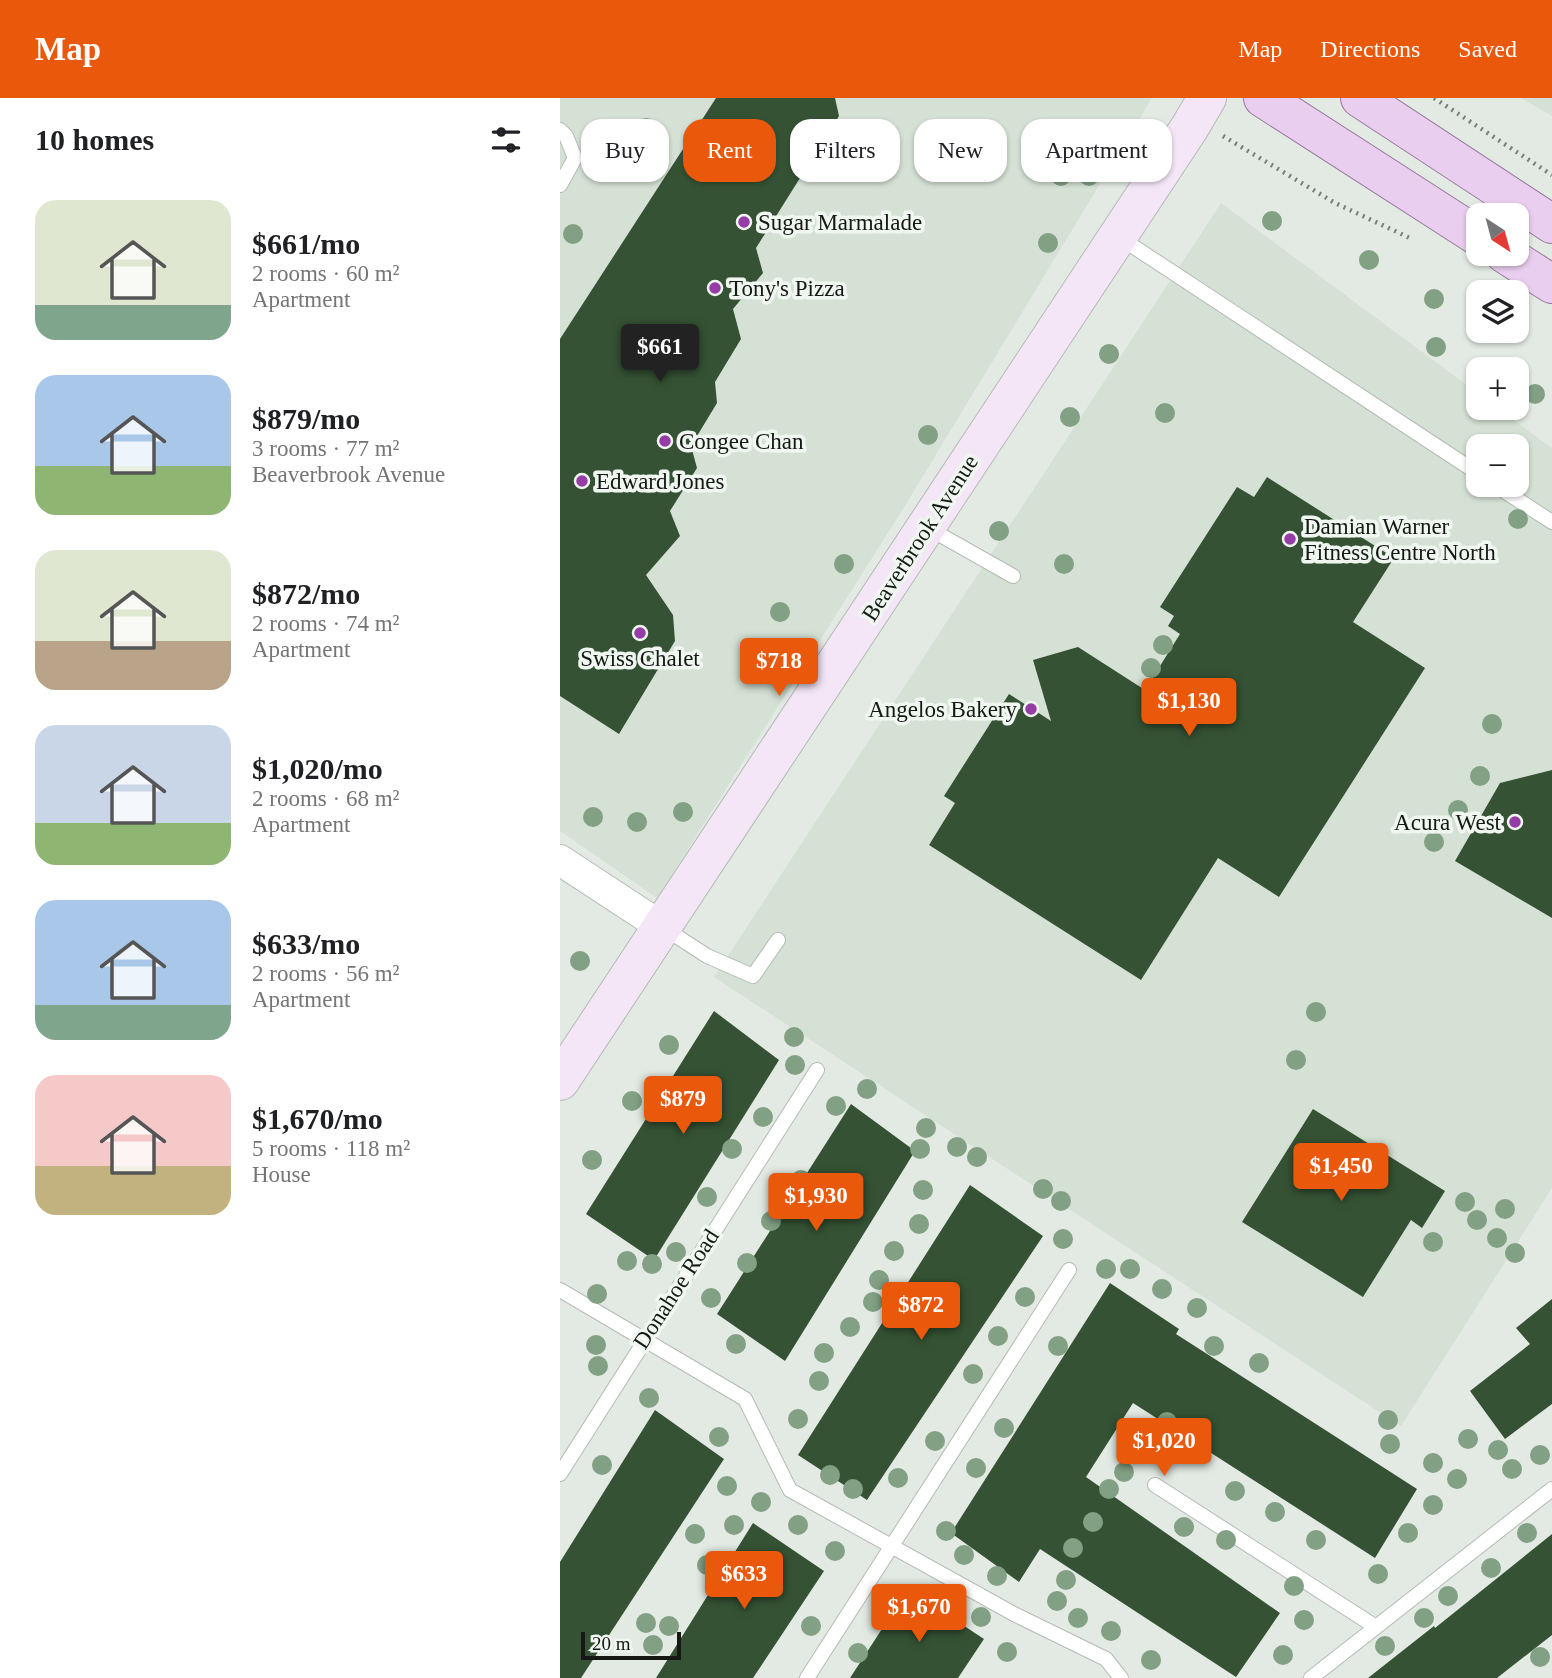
<!DOCTYPE html>
<html lang="en">
<head>
<meta charset="utf-8">
<style>
	:root { --surface:#fff; --page:#f6f6f6; --text:#202124; --muted:#757577; --accent:#ea580c }
	body { margin:0; font-family:"Times New Roman",serif; background:var(--page); color:var(--text); height:100vh; display:flex; flex-direction:column; font-size:26px; white-space:nowrap }
	* { box-sizing:border-box; margin:0 }
	p { font-size:23px; color:var(--muted) }
	.icon { flex:none; width:38px; height:38px; fill:none; stroke:currentColor; stroke-width:2; stroke-linecap:round; stroke-linejoin:round }
	.map { position:relative; flex:1; overflow:hidden }
	.panel { display:flex; flex-direction:column; background:var(--surface); width:560px }
	.panel>* { flex:none }
	.hud { position:absolute; left:21px; top:21px; width:665px; height:63px; display:flex; gap:14px }
	.needle { width:46px; rotate:144deg }
	.controls { position:absolute; left:906px; top:105px; display:grid; gap:14px }
	.controls a { display:grid; place-items:center; width:63px; height:63px; border-radius:14px; background:var(--surface); box-shadow:0 2px 5px #0004; font-size:35px }
	.scale { position:absolute; left:21px; bottom:18px; width:100px; box-sizing:border-box; padding-left:7px; border:4px solid #161816; border-top:0; font-size:19px; line-height:24px; white-space:nowrap; color:#161816; -webkit-text-stroke:5px #f0f7f0; paint-order:stroke }
	.price { position:absolute; translate:-50% -60px; padding:0 16px; border-radius:7px; background:var(--accent); color:#fff; font-size:23px; line-height:46px; filter:drop-shadow(0 2px 4px #0008) }
	.price::after { content:''; position:absolute; left:50%; top:42px; width:21px; height:16px; margin-left:-10px; background:inherit; clip-path:polygon(0 0,100% 0,50% 100%) }
	.price.current { background:#222; color:#fff }
	ul { padding:0; list-style:none }
	li { display:flex; align-items:center; gap:21px; height:175px; padding:0 35px }
	li span { display:grid; place-items:center; flex:none; width:196px; height:140px; border-radius:21px; color:#555 }
	li>.icon { margin-inline-start:auto }
	span .icon { width:84px; height:84px; fill:#fffc; stroke-width:1 }
	li b { font-size:30px }
	h2 { display:flex; justify-content:space-between; align-items:center; height:84px; padding:0 35px; font-size:30px }
	.pill { padding:0 24px; border-radius:21px; background:var(--surface); box-shadow:0 2px 5px #0004; font-size:24px; line-height:63px }
	.pill.current { background:var(--accent); color:#fff }
	header { display:flex; align-items:center; gap:42px; box-sizing:border-box; height:98px; padding:0 35px; background:var(--accent); color:#fff }
	header strong { font-size:33px }
	nav { display:flex; gap:38px; margin-inline-start:auto; font-size:24px }
	main { display:flex; flex:1; min-height:0 }
	.map>svg:first-child { display:block }
</style>
</head>
<body>
<header>
<strong>Map</strong>
<nav><a>Map</a><a>Directions</a><a>Saved</a></nav>
</header>
<main>
<section class="panel">
<h2>10 homes<svg class="icon" aria-label="filters" viewBox="0 0 24 24"><path d="M4 7h16M4 17h16"/><circle cx="9" cy="7" r="2"/><circle cx="15" cy="17" r="2"/></svg></h2>
<ul>
<li><span style="background:linear-gradient(#dfe7d0 75%,#7fa58c 0)"><svg class="icon" aria-label="home" viewBox="0 0 24 24"><path d="M3 11l9-7 9 7M6 9v11h12V9"/></svg></span><div><b>$661/mo</b><p>2 rooms · 60 m²</p><p>Apartment</p></div></li>
<li><span style="background:linear-gradient(#a9c7e8 65%,#8fb573 0)"><svg class="icon" aria-label="home" viewBox="0 0 24 24"><path d="M3 11l9-7 9 7M6 9v11h12V9"/></svg></span><div><b>$879/mo</b><p>3 rooms · 77 m²</p><p>Beaverbrook Avenue</p></div></li>
<li><span style="background:linear-gradient(#dfe7d0 65%,#b9a48a 0)"><svg class="icon" aria-label="home" viewBox="0 0 24 24"><path d="M3 11l9-7 9 7M6 9v11h12V9"/></svg></span><div><b>$872/mo</b><p>2 rooms · 74 m²</p><p>Apartment</p></div></li>
<li><span style="background:linear-gradient(#c9d6e8 70%,#8fb573 0)"><svg class="icon" aria-label="home" viewBox="0 0 24 24"><path d="M3 11l9-7 9 7M6 9v11h12V9"/></svg></span><div><b>$1,020/mo</b><p>2 rooms · 68 m²</p><p>Apartment</p></div></li>
<li><span style="background:linear-gradient(#a9c7e8 75%,#7fa58c 0)"><svg class="icon" aria-label="home" viewBox="0 0 24 24"><path d="M3 11l9-7 9 7M6 9v11h12V9"/></svg></span><div><b>$633/mo</b><p>2 rooms · 56 m²</p><p>Apartment</p></div></li>
<li><span style="background:linear-gradient(#f6c9c9 65%,#c2b280 0)"><svg class="icon" aria-label="home" viewBox="0 0 24 24"><path d="M3 11l9-7 9 7M6 9v11h12V9"/></svg></span><div><b>$1,670/mo</b><p>5 rooms · 118 m²</p><p>House</p></div></li>
</ul>
</section>
<div class="map">
<svg width="992" height="1580" viewBox="0 0 992 1580">
	<rect width="100%" height="100%" fill="#e3eae3"/>
	<path fill="#d5e1d4" fill-rule="evenodd" d="M 0,0 L 592,0 L 343,411 L 97,800 L 0,733 Z
		M 961,0 L 992,0 L 992,18 Z
		M 661,105 L 919,296 L 919,310 L 937,310 L 992,350 L 992,1090 L 841,1328 L 154,879 ZM 919,348 L 957,348 L 957,387 L 919,387 Z"/>
	<path fill="#355334" d="M 156,0 L 275,0 L 279,18 L 196,150 L 203,175 L 173,211 L 181,241 L 155,284 L 157,305 L 131,348 L 137,370 L 110,413 L 120,438 L 86,477 L 113,517 L 115,543 L 59,636 L 0,598 L 0,241 Z
		M 707,379 L 834,460 L 793,524 L 865,570 L 719,799 L 658,760 L 581,882 L 369,747 L 395,705 L 384,698 L 449,596 L 491,623 L 473,562 L 518,549 L 585,592 L 620,536 L 608,528 L 614,518 L 600,509 L 677,389 L 694,399 Z
		M 992,672 L 992,820 L 895,763 L 940,685 Z
		M 154,913 L 219,962 L 94,1162 L 26,1116 Z
		M 291,1006 L 355,1053 L 225,1263 L 157,1216 Z
		M 753,1011 L 885,1093 L 862,1130 L 851,1122 L 803,1199 L 682,1124 Z
		M 410,1087 L 483,1138 L 307,1402 L 238,1357 Z
		M 550,1185 L 619,1231 L 616,1236 L 857,1391 L 815,1460 L 573,1305 L 526,1379 L 720,1515 L 676,1579 L 480,1451 L 459,1484 L 391,1435 Z
		M 992,1201 L 992,1306 L 945,1341 L 910,1293 L 970,1246 L 956,1230 Z
		M 95,1312 L 164,1361 L 21,1580 L 0,1580 L 0,1464 Z
		M 193,1425 L 264,1473 L 193,1580 L 96,1580 Z
		M 992,1436 L 992,1537 L 937,1580 L 808,1580 L 874,1528 L 875,1530 Z
		M 348,1491 L 424,1541 L 398,1580 L 290,1580 Z"/>
	<g fill="none" stroke-linecap="round" stroke-linejoin="round">
		<g stroke="#b4bbb4" stroke-width="16">
			<path id="lane" d="M 0,32 L 6,38 L 15,60 L 0,87
				M 559,139 L 919,376
				M 935,387 L 992,424
				M 368,430 L 453,478
				M 104,830 L 147,858 L 193,878 L 218,842
				M 0,1192 L 185,1301 L 230,1392 L 454,1516 L 546,1561 L 561,1580
				M 0,1376 L 257,972
				M 595,1387 L 816,1529
				M 247,1580 L 509,1172
				M 751,1580 L 992,1391"/>
		</g>
		<g stroke="#b4bbb4" stroke-width="32">
			<path id="street" d="M 0,762 L 102,829"/>
		</g>
		<g stroke="#b4bbb4" stroke-width="40">
			<path id="secondary" d="M 0,983 L 630,29 L 647,0"/>
		</g>
		<g stroke="#96799c" stroke-width="40">
			<path id="primary" d="M 703,0 L 919,139
				M 800,0 L 992,126
				M 945,156 L 992,186"/>
		</g>
		<path stroke="#7b7f7b" stroke-width="4.5" stroke-dasharray="2 5" stroke-linecap="butt" d="M 874,0 L 992,77
			M 663,38 L 775,105 L 852,141"/>
		<use href="#lane" stroke="#fff" stroke-width="14"/>
		<use href="#street" stroke="#fff" stroke-width="30"/>
		<use href="#secondary" stroke="#f4e6f7" stroke-width="38"/>
		<use href="#primary" stroke="#e9ceef" stroke-width="38"/>
	</g>
	<g fill="#82a083">
		<circle cx="86" cy="30" r="10"/>
		<circle cx="552" cy="39" r="10"/>
		<circle cx="501" cy="78" r="10"/>
		<circle cx="529" cy="78" r="10"/>
		<circle cx="712" cy="123" r="10"/>
		<circle cx="13" cy="136" r="10"/>
		<circle cx="488" cy="145" r="10"/>
		<circle cx="809" cy="162" r="10"/>
		<circle cx="874" cy="201" r="10"/>
		<circle cx="876" cy="249" r="10"/>
		<circle cx="549" cy="256" r="10"/>
		<circle cx="975" cy="296" r="10"/>
		<circle cx="605" cy="315" r="10"/>
		<circle cx="510" cy="319" r="10"/>
		<circle cx="368" cy="337" r="10"/>
		<circle cx="958" cy="421" r="10"/>
		<circle cx="439" cy="433" r="10"/>
		<circle cx="284" cy="466" r="10"/>
		<circle cx="504" cy="466" r="10"/>
		<circle cx="220" cy="514" r="10"/>
		<circle cx="603" cy="547" r="10"/>
		<circle cx="591" cy="570" r="10"/>
		<circle cx="932" cy="626" r="10"/>
		<circle cx="920" cy="678" r="10"/>
		<circle cx="898" cy="712" r="10"/>
		<circle cx="123" cy="714" r="10"/>
		<circle cx="33" cy="719" r="10"/>
		<circle cx="77" cy="724" r="10"/>
		<circle cx="874" cy="744" r="10"/>
		<circle cx="20" cy="863" r="10"/>
		<circle cx="756" cy="914" r="10"/>
		<circle cx="234" cy="939" r="10"/>
		<circle cx="109" cy="947" r="10"/>
		<circle cx="736" cy="962" r="10"/>
		<circle cx="235" cy="967" r="10"/>
		<circle cx="307" cy="991" r="10"/>
		<circle cx="72" cy="1003" r="10"/>
		<circle cx="276" cy="1008" r="10"/>
		<circle cx="203" cy="1019" r="10"/>
		<circle cx="366" cy="1030" r="10"/>
		<circle cx="397" cy="1049" r="10"/>
		<circle cx="172" cy="1051" r="10"/>
		<circle cx="360" cy="1051" r="10"/>
		<circle cx="417" cy="1059" r="10"/>
		<circle cx="32" cy="1062" r="10"/>
		<circle cx="241" cy="1082" r="10"/>
		<circle cx="483" cy="1091" r="10"/>
		<circle cx="363" cy="1092" r="10"/>
		<circle cx="147" cy="1099" r="10"/>
		<circle cx="501" cy="1103" r="10"/>
		<circle cx="905" cy="1104" r="10"/>
		<circle cx="945" cy="1111" r="10"/>
		<circle cx="917" cy="1122" r="10"/>
		<circle cx="211" cy="1123" r="10"/>
		<circle cx="359" cy="1126" r="10"/>
		<circle cx="937" cy="1140" r="10"/>
		<circle cx="503" cy="1141" r="10"/>
		<circle cx="873" cy="1144" r="10"/>
		<circle cx="334" cy="1153" r="10"/>
		<circle cx="116" cy="1154" r="10"/>
		<circle cx="955" cy="1155" r="10"/>
		<circle cx="67" cy="1163" r="10"/>
		<circle cx="187" cy="1165" r="10"/>
		<circle cx="92" cy="1166" r="10"/>
		<circle cx="546" cy="1171" r="10"/>
		<circle cx="570" cy="1171" r="10"/>
		<circle cx="319" cy="1182" r="10"/>
		<circle cx="602" cy="1191" r="10"/>
		<circle cx="37" cy="1196" r="10"/>
		<circle cx="465" cy="1199" r="10"/>
		<circle cx="151" cy="1200" r="10"/>
		<circle cx="313" cy="1204" r="10"/>
		<circle cx="637" cy="1210" r="10"/>
		<circle cx="290" cy="1229" r="10"/>
		<circle cx="438" cy="1238" r="10"/>
		<circle cx="176" cy="1246" r="10"/>
		<circle cx="36" cy="1247" r="10"/>
		<circle cx="498" cy="1248" r="10"/>
		<circle cx="654" cy="1248" r="10"/>
		<circle cx="264" cy="1255" r="10"/>
		<circle cx="699" cy="1265" r="10"/>
		<circle cx="38" cy="1268" r="10"/>
		<circle cx="413" cy="1276" r="10"/>
		<circle cx="259" cy="1283" r="10"/>
		<circle cx="89" cy="1300" r="10"/>
		<circle cx="238" cy="1321" r="10"/>
		<circle cx="828" cy="1322" r="10"/>
		<circle cx="607" cy="1324" r="10"/>
		<circle cx="444" cy="1330" r="10"/>
		<circle cx="159" cy="1339" r="10"/>
		<circle cx="908" cy="1341" r="10"/>
		<circle cx="375" cy="1343" r="10"/>
		<circle cx="599" cy="1345" r="10"/>
		<circle cx="830" cy="1346" r="10"/>
		<circle cx="938" cy="1352" r="10"/>
		<circle cx="980" cy="1357" r="10"/>
		<circle cx="873" cy="1365" r="10"/>
		<circle cx="42" cy="1367" r="10"/>
		<circle cx="416" cy="1370" r="10"/>
		<circle cx="952" cy="1371" r="10"/>
		<circle cx="564" cy="1374" r="10"/>
		<circle cx="270" cy="1377" r="10"/>
		<circle cx="338" cy="1380" r="10"/>
		<circle cx="897" cy="1381" r="10"/>
		<circle cx="167" cy="1388" r="10"/>
		<circle cx="293" cy="1391" r="10"/>
		<circle cx="549" cy="1391" r="10"/>
		<circle cx="675" cy="1393" r="10"/>
		<circle cx="201" cy="1404" r="10"/>
		<circle cx="873" cy="1407" r="10"/>
		<circle cx="715" cy="1414" r="10"/>
		<circle cx="533" cy="1424" r="10"/>
		<circle cx="174" cy="1427" r="10"/>
		<circle cx="238" cy="1427" r="10"/>
		<circle cx="624" cy="1429" r="10"/>
		<circle cx="386" cy="1433" r="10"/>
		<circle cx="848" cy="1435" r="10"/>
		<circle cx="967" cy="1435" r="10"/>
		<circle cx="135" cy="1436" r="10"/>
		<circle cx="666" cy="1442" r="10"/>
		<circle cx="756" cy="1442" r="10"/>
		<circle cx="513" cy="1450" r="10"/>
		<circle cx="275" cy="1453" r="10"/>
		<circle cx="404" cy="1457" r="10"/>
		<circle cx="147" cy="1467" r="10"/>
		<circle cx="931" cy="1470" r="10"/>
		<circle cx="818" cy="1476" r="10"/>
		<circle cx="437" cy="1478" r="10"/>
		<circle cx="506" cy="1482" r="10"/>
		<circle cx="734" cy="1488" r="10"/>
		<circle cx="340" cy="1496" r="10"/>
		<circle cx="888" cy="1498" r="10"/>
		<circle cx="497" cy="1503" r="10"/>
		<circle cx="421" cy="1519" r="10"/>
		<circle cx="518" cy="1520" r="10"/>
		<circle cx="864" cy="1520" r="10"/>
		<circle cx="744" cy="1522" r="10"/>
		<circle cx="86" cy="1525" r="10"/>
		<circle cx="109" cy="1528" r="10"/>
		<circle cx="251" cy="1528" r="10"/>
		<circle cx="551" cy="1533" r="10"/>
		<circle cx="93" cy="1547" r="10"/>
		<circle cx="825" cy="1548" r="10"/>
		<circle cx="447" cy="1554" r="10"/>
		<circle cx="298" cy="1555" r="10"/>
		<circle cx="723" cy="1557" r="10"/>
		<circle cx="980" cy="1559" r="10"/>
		<circle cx="591" cy="1562" r="10"/>
	</g>
	<g fill="#963ca7" stroke="#f0f7f0" stroke-width="2.5">
		<circle cx="184" cy="124" r="7"/>
		<circle cx="155" cy="190" r="7"/>
		<circle cx="105" cy="343" r="7"/>
		<circle cx="22" cy="383" r="7"/>
		<circle cx="730" cy="441" r="7"/>
		<circle cx="80" cy="535" r="7"/>
		<circle cx="471" cy="611" r="7"/>
		<circle cx="955" cy="724" r="7"/>
	</g>
	<g text-anchor="middle" dominant-baseline="central" stroke-width="7" stroke-linejoin="round" paint-order="stroke">
		<g font-size="23" fill="#161816" stroke="#f0f7f0" text-anchor="start">
			<text x="198" y="124">Sugar Marmalade</text>
			<text x="169" y="190">Tony's Pizza</text>
			<text x="119" y="343">Congee Chan</text>
			<text x="36" y="383">Edward Jones</text>
			<text x="744" y="428">Damian Warner<tspan x="744" dy="26">Fitness Centre North</tspan></text>
			<text x="80" y="560" text-anchor="middle">Swiss Chalet</text>
			<text x="457" y="611" text-anchor="end">Angelos Bakery</text>
			<text x="941" y="724" text-anchor="end">Acura West</text>
		</g>
		<g font-size="23" fill="#161816" stroke="#f0f7f0">
			<text transform="translate(360 440) rotate(-57)">Beaverbrook Avenue</text>
			<text transform="translate(116 1191) rotate(-57)">Donahoe Road</text>
		</g>
	</g>
</svg>
<div class="controls">
<a><svg class="needle" viewBox="-14 -14 28 28"><path d="M0-13l5 13h-10z" fill="#e53935"/><path d="M0 13l5-13h-10z" fill="#757577"/></svg></a>
<a><svg class="icon" aria-label="layers" viewBox="0 0 24 24"><path d="M12 4l9 5-9 5-9-5zM3 14l9 5 9-5"/></svg></a>
<a>+</a>
<a>−</a>
</div>
<div class="scale">20 m</div>
<b class="price current" style="left:100px;top:286px">$661</b>
<b class="price" style="left:219px;top:600px">$718</b>
<b class="price" style="left:629px;top:640px">$1,130</b>
<b class="price" style="left:123px;top:1038px">$879</b>
<b class="price" style="left:781px;top:1105px">$1,450</b>
<b class="price" style="left:256px;top:1135px">$1,930</b>
<b class="price" style="left:361px;top:1244px">$872</b>
<b class="price" style="left:604px;top:1380px">$1,020</b>
<b class="price" style="left:184px;top:1513px">$633</b>
<b class="price" style="left:359px;top:1546px">$1,670</b>
<div class="hud">
<a class="pill">Buy</a>
<a class="pill current">Rent</a>
<a class="pill">Filters</a>
<a class="pill">New</a>
<a class="pill">Apartment</a>
</div>
</div>
</main>
</body>
</html>
